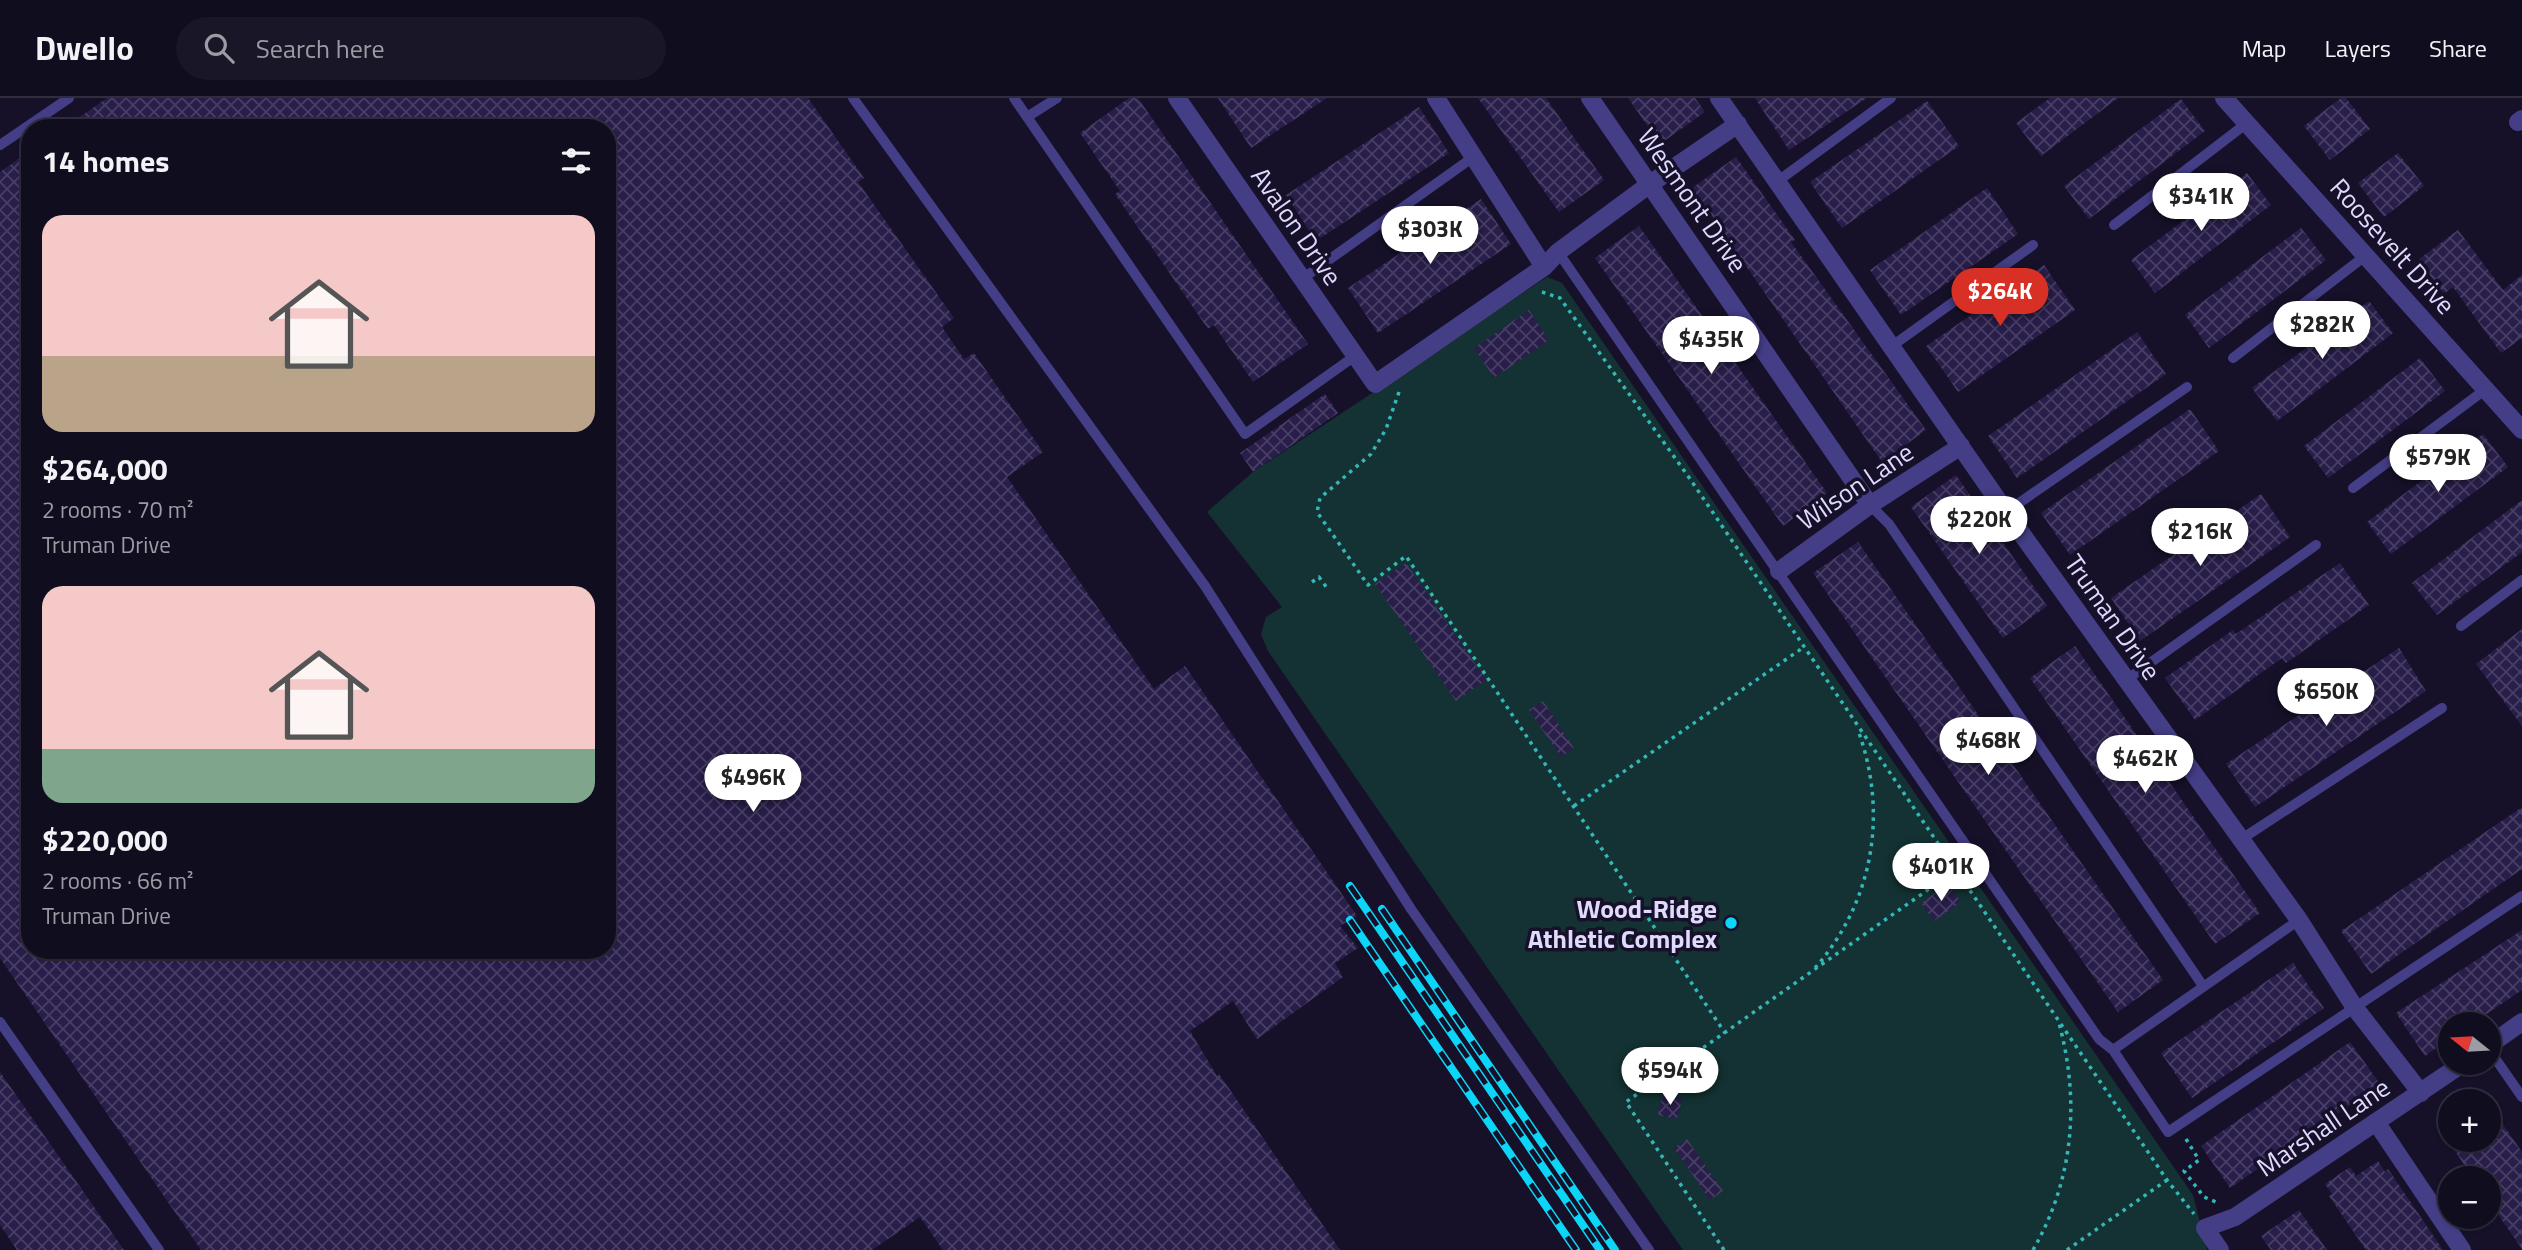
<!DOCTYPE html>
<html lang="en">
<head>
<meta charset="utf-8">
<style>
	:root { --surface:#100d1f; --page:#191628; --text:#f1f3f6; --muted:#9c9ca4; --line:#302d3d; --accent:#d93025 }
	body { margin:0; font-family:"Titillium Web",sans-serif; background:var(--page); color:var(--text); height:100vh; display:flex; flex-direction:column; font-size:26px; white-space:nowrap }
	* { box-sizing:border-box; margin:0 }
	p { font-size:23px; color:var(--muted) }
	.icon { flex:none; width:38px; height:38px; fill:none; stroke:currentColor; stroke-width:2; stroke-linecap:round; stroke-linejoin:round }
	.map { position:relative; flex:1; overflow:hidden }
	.details { position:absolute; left:21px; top:21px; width:595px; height:840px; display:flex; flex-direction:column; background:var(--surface); border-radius:28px; box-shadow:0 2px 5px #0004,0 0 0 2px var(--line) }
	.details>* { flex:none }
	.needle { width:46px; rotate:288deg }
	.tools { position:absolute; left:2438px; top:914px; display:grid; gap:14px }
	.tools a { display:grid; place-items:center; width:63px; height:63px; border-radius:50%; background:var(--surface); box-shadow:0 2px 5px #0004,0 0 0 2px var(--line); font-size:35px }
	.price { position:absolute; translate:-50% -60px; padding:0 16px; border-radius:24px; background:#fff; color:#222; font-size:23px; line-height:46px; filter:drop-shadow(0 2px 4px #0008) }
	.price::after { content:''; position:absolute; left:50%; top:42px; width:21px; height:16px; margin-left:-10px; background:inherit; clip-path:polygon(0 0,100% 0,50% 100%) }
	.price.active { background:var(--accent); color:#fff }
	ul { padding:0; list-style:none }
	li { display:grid; align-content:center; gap:14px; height:371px; padding:0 21px }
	li span { display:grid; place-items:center; height:217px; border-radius:21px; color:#555 }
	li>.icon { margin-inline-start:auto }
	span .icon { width:126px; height:126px; fill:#fffc; stroke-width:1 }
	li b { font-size:30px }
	h2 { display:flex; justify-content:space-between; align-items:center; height:84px; padding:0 21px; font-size:30px }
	header { display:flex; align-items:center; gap:42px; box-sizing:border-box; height:98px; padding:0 35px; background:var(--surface); border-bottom:2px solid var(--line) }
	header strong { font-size:33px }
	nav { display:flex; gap:38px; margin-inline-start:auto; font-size:24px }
	.search { width:490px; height:63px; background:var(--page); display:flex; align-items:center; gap:18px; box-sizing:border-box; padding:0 24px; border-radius:38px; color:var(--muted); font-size:26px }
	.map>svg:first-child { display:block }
</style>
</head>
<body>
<header>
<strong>Dwello</strong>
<div class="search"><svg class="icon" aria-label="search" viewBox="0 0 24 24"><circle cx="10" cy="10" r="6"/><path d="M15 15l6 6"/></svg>Search here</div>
<nav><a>Map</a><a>Layers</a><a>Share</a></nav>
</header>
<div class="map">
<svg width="2522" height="1152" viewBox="0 0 2522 1152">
	<defs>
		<pattern id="building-cross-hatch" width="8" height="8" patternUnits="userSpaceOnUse" patternTransform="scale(1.75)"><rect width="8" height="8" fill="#291e4a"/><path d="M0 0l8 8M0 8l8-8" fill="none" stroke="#483e65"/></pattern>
	</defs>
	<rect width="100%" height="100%" fill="#161129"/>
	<path fill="#143233" d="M 1547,179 L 1562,185 L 2193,1097 L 2207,1152 L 1683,1152 L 1268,553 L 1261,536 L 1266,519 L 1282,509 L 1207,414 L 1253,374 Z"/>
	<path fill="url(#building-cross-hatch)" d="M 107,0 L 808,0 L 864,80 L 858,84 L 954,220 L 942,229 L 964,261 L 974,255 L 1043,354 L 1007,379 L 1154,591 L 1185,568 L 1357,818 L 1340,828 L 1358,850 L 1335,865 L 1343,879 L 1257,941 L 1233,903 L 1190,933 L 1217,978 L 1219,976 L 1340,1152 L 943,1152 L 920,1119 L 872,1152 L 201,1152 L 0,860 L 0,74 L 30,53 L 30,852 L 607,852 L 607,30 L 64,30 Z
		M 1129,0 L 1138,0 L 1308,246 L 1253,284 L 1214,227 L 1208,231 L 1115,96 L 1120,93 L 1080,35 Z
		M 1218,0 L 1327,0 L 1251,50 Z
		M 1478,0 L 1546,0 L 1604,82 L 1559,114 Z
		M 1628,0 L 1695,0 L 1705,14 L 1660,46 Z
		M 1755,0 L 1867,0 L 1789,52 Z
		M 2050,0 L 2118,0 L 2041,58 L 2016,25 Z
		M 2341,0 L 2346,0 L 2370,31 L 2330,62 L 2304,28 Z
		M 2181,1 L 2205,33 L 2089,121 L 2064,88 Z
		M 1927,3 L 1959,48 L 1842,130 L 1810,84 Z
		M 1419,9 L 1449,55 L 1316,143 L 1286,97 Z
		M 2398,55 L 2424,88 L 2384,119 L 2358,85 Z
		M 1736,59 L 1795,142 L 1791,144 L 1926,332 L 1882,364 L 1692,90 Z
		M 2247,75 L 2271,107 L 2155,195 L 2131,162 Z
		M 1987,90 L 2018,136 L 1901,217 L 1870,172 Z
		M 1481,101 L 1511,146 L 1378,235 L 1348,190 Z
		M 1639,128 L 1827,395 L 1783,428 L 1595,160 Z
		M 2301,130 L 2326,162 L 2209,250 L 2185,217 Z
		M 2458,132 L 2503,192 L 2522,177 L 2522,240 L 2501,255 L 2453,189 L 2444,196 L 2418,162 Z
		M 2044,167 L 2075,212 L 1958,294 L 1926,248 Z
		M 2369,203 L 2393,235 L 2277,323 L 2252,290 Z
		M 1529,212 L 1549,242 L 1494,280 L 1474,250 Z
		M 2137,234 L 2166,276 L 2017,380 L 1988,338 Z
		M 2420,260 L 2445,293 L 2328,380 L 2304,348 Z
		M 1325,296 L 1338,315 L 1253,374 L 1240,355 Z
		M 2190,311 L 2219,353 L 2070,457 L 2041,415 Z
		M 2483,336 L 2508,369 L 2391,456 L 2367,424 Z
		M 1956,377 L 2047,508 L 2003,540 L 1911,409 Z
		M 2261,396 L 2290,439 L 2140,543 L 2111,500 Z
		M 2522,402 L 2522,454 L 2437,517 L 2412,485 Z
		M 1858,444 L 2163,882 L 2118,914 L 1813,475 Z
		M 1406,465 L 1486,582 L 1456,603 L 1375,486 Z
		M 2340,465 L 2369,507 L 2286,565 L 2282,560 L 2195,622 L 2165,580 L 2233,532 L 2236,536 Z
		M 2522,531 L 2522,628 L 2476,566 Z
		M 2075,548 L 2260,815 L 2215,846 L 2030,580 Z
		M 2399,550 L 2426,593 L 2255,709 L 2226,666 Z
		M 1543,603 L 1574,650 L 1561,659 L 1529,612 Z
		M 2522,709 L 2522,771 L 2371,876 L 2341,833 Z
		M 1948,786 L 1961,804 L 1934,823 L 1921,805 Z
		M 2522,832 L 2522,892 L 2472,926 L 2450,926 L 2450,940 L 2425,958 L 2396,915 Z
		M 2293,865 L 2324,910 L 2192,1000 L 2161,955 Z
		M 2350,944 L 2380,986 L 2230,1090 L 2201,1048 Z
		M 0,974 L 124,1152 L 17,1152 L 0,1127 Z
		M 1663,996 L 1682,1001 L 1677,1021 L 1658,1017 Z
		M 2488,1005 L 2522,1054 L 2522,1151 L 2488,1102 L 2488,1080 L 2473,1080 L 2447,1041 L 2488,1041 Z
		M 1687,1041 L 1723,1093 L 1710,1102 L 1674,1050 Z
		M 2378,1063 L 2385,1074 L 2388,1071 L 2443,1152 L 2366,1152 L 2329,1098 L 2332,1096 L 2325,1086 L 2350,1069 L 2356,1078 Z
		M 2299,1112 L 2327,1152 L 2271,1152 L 2261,1138 Z"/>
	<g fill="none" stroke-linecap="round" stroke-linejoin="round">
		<path stroke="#34b8b7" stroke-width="3.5" stroke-dasharray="3.5 5" stroke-linecap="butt" d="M 1542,194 L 1560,200 L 1688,378 L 2167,1082 L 2194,1116
			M 1399,294 L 1386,331 L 1371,356 L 1320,400 L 1317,414 L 1368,487 L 1406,458 L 1725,935
			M 1312,484 L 1319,479 L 1327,490
			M 1574,708 L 1804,549
			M 1815,870 C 1873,804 1888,717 1859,635
			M 2186,1041 L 2199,1062 L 2184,1073 L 2204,1099 L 2216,1104
			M 1724,1152 L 1626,1004 L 1956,772
			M 2033,1152 C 2074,1081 2080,1003 2059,925
			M 2067,1152 L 2167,1082"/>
		<path stroke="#443e87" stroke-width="10" d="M 853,0 L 1205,488 L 1411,811 L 1649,1152
			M 1014,0 L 1245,336 L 1355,258
			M 1027,19 L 1057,0
			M 0,47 L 69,0
			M 1778,83 L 1891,0
			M 2114,127 L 2247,25
			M 1558,154 L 2099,941 L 2113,952
			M 1302,181 L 1472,60
			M 1892,248 L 2033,147
			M 2233,260 L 2365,158
			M 2353,390 L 2486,291
			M 1870,407 L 1889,426 L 2203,888
			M 2006,414 L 2187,289
			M 2461,528 L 2522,482
			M 2126,582 L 2316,447
			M 2240,742 L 2442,610
			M 2299,822 L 2113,952 L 2168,1034 L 2522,798
			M 0,924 L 159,1152
			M 2488,950 L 2522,999"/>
		<path stroke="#443e87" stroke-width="18" d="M 1177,0 L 1375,286 L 1544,169 L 1558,154 L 1650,86 L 1738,26
			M 1436,0 L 1544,169
			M 1590,0 L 1870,407
			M 1719,0 L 2006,414 L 2299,822 L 2355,910 L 2421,995
			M 2224,0 L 2522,332
			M 2518,24 L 2522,21
			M 1779,473 L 1870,407 L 1961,348
			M 2488,948 L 2522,924
			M 2376,1024 L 2462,1152
			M 2220,1152 L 2205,1130 L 2235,1119 L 2465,964"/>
		<g stroke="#0cd5f8" stroke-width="8">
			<path id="rail" d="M 1350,788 L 1600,1152
				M 1382,811 L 1615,1152
				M 1350,822 L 1576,1152"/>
		</g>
		<use href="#rail" stroke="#161129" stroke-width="5" stroke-dasharray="16" stroke-linecap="butt"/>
	</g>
	<circle fill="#0cd5f8" stroke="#161129" stroke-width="2.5" cx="1731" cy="825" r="7"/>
	<g text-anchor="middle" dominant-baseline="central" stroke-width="7" stroke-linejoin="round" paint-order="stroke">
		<g font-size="26" fill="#e0dafe" stroke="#161129">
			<text transform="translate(1693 102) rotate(55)">Wesmont Drive</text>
			<text transform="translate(1297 128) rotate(55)">Avalon Drive</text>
			<text transform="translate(2393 148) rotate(48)">Roosevelt Drive</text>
			<text transform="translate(1855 388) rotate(-34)">Wilson Lane</text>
			<text transform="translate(2113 519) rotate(55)">Truman Drive</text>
			<text transform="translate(2323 1029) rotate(-34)">Marshall Lane</text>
		</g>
		<g font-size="26" font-weight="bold" fill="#e0dafe" stroke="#161129" text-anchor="end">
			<text x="1717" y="810">Wood-Ridge<tspan x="1717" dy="30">Athletic Complex</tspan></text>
		</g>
	</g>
</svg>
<div class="tools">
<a><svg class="needle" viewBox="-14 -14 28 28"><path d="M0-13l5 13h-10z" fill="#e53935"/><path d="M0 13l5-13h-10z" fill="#9c9ca4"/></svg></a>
<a>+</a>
<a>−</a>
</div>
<b class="price" style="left:2201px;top:135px">$341K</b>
<b class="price" style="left:1430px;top:168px">$303K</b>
<b class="price active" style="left:2000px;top:230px">$264K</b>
<b class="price" style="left:2322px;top:263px">$282K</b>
<b class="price" style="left:1711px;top:278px">$435K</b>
<b class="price" style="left:2438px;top:396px">$579K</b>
<b class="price" style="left:1979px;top:458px">$220K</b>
<b class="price" style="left:2200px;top:470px">$216K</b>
<b class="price" style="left:2326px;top:630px">$650K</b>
<b class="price" style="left:1988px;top:679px">$468K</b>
<b class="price" style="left:2145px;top:697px">$462K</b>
<b class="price" style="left:753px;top:716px">$496K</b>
<b class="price" style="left:1941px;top:805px">$401K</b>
<b class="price" style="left:1670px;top:1009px">$594K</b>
<section class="details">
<h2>14 homes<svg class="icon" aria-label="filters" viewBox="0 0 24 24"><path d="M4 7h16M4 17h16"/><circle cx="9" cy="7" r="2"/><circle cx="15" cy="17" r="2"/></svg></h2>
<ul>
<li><span style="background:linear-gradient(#f6c9c9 65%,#b9a48a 0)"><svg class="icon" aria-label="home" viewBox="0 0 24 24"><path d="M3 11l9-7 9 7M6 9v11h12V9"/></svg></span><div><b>$264,000</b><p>2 rooms · 70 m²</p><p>Truman Drive</p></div></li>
<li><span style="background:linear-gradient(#f6c9c9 75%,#7fa58c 0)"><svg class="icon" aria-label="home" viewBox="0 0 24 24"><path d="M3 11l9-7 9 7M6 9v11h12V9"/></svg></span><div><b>$220,000</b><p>2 rooms · 66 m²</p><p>Truman Drive</p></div></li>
</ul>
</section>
</div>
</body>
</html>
